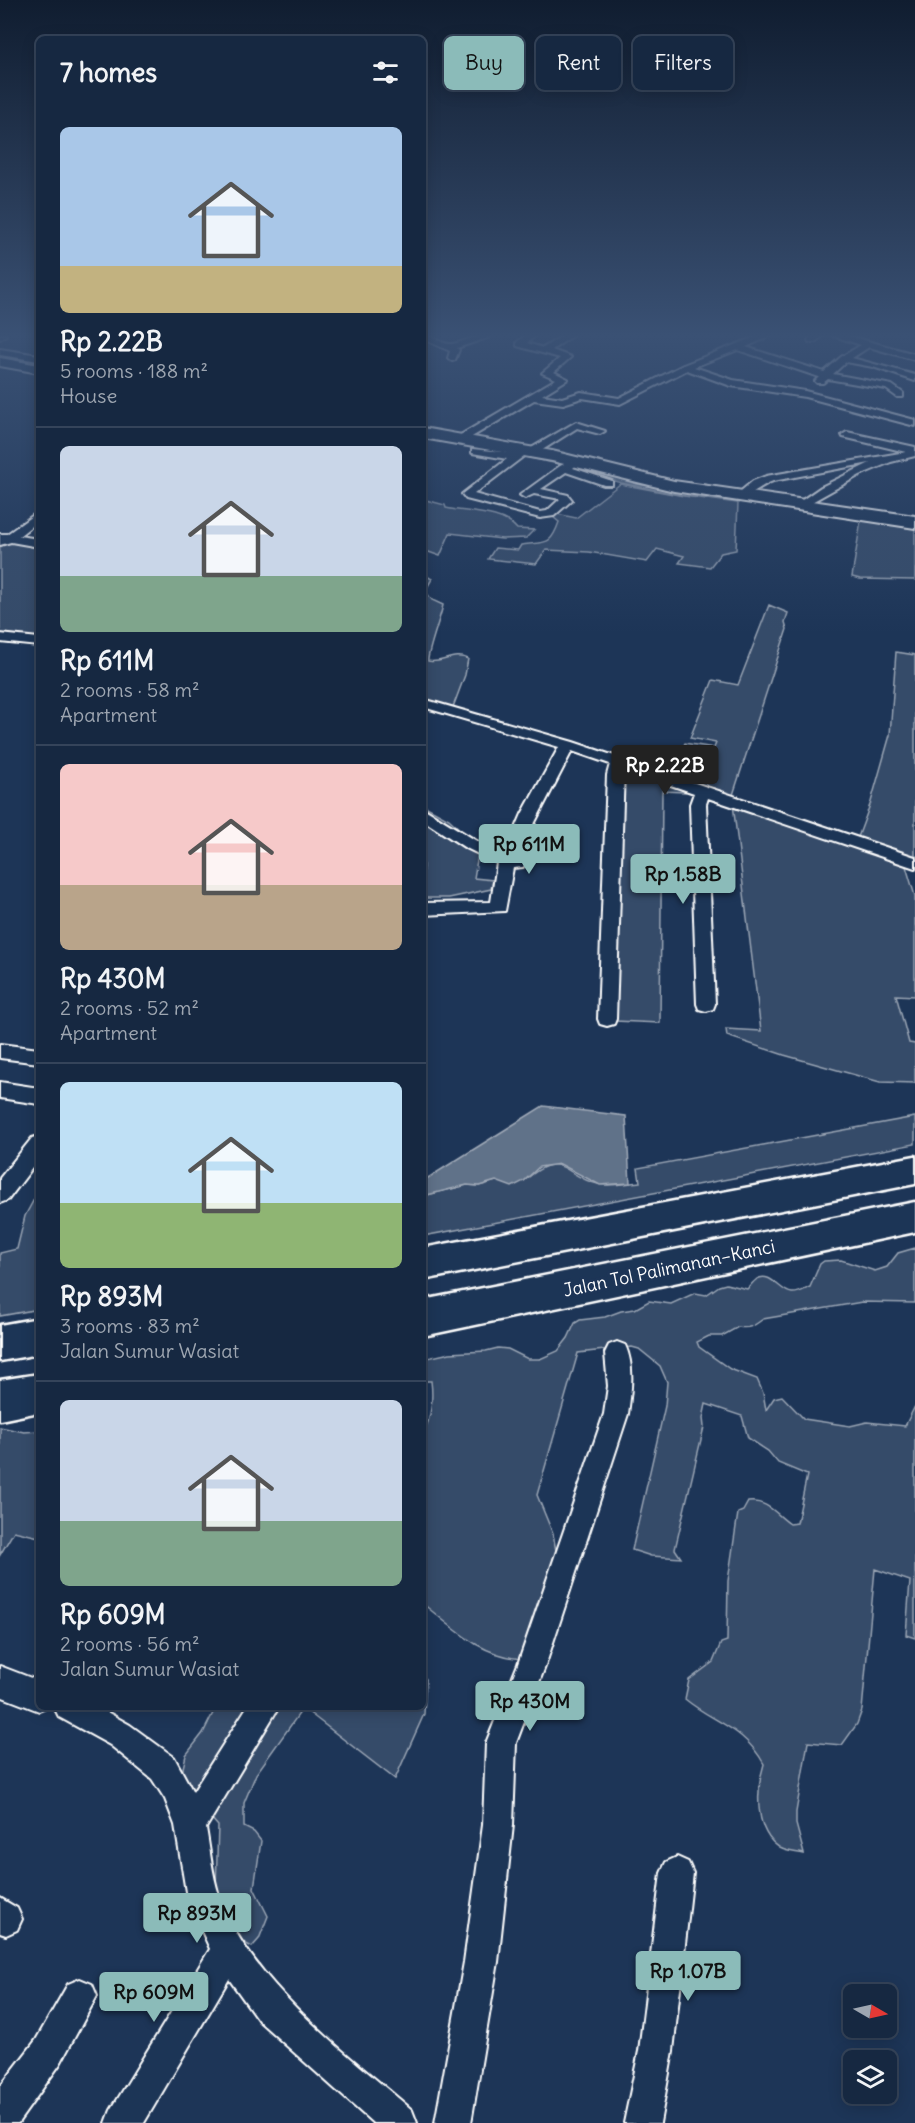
<!DOCTYPE html>
<html lang="en">
<head>
<meta charset="utf-8">
<style>
	:root { --surface:#162841; --page:#1f3048; --text:#f1f3f6; --muted:#9ea6b1; --line:#35445a; --accent:#8bbbb9 }
	body { margin:0; font-family:Delius,sans-serif; background:var(--page); color:var(--text); height:100vh; display:flex; flex-direction:column; font-size:22px; white-space:nowrap }
	* { box-sizing:border-box; margin:0 }
	p { font-size:20px; color:var(--muted) }
	.icon { flex:none; width:33px; height:33px; fill:none; stroke:currentColor; stroke-width:2; stroke-linecap:round; stroke-linejoin:round }
	.map { position:relative; flex:1; overflow:hidden }
	.drawer { position:absolute; left:36px; top:36px; width:390px; height:1674px; display:flex; flex-direction:column; background:var(--surface); border-radius:9px; box-shadow:0 3px 15px #0003,0 0 0 2px var(--line) }
	.drawer>* { flex:none }
	.top-card { position:absolute; left:444px; top:36px; width:381px; height:54px; display:flex; gap:12px }
	.needle { width:39px; rotate:99deg }
	.controls { position:absolute; left:843px; top:1984px; display:grid; gap:12px }
	.controls a { display:grid; place-items:center; width:54px; height:54px; border-radius:9px; background:var(--surface); box-shadow:0 3px 15px #0003,0 0 0 2px var(--line); font-size:30px }
	.price { position:absolute; translate:-50% -51px; padding:0 14px; border-radius:6px; background:var(--accent); color:#111; font-size:20px; line-height:39px; filter:drop-shadow(0 2px 3px #0008) }
	.price::after { content:''; position:absolute; left:50%; top:36px; width:18px; height:14px; margin-left:-9px; background:inherit; clip-path:polygon(0 0,100% 0,50% 100%) }
	.price.selected { background:#222; color:#fff }
	ul { padding:0; list-style:none }
	li { display:grid; align-content:center; gap:12px; height:318px; padding:0 24px }
	li+li { border-top:2px solid var(--line) }
	li span { display:grid; place-items:center; height:186px; border-radius:9px; color:#555 }
	li>.icon { margin-inline-start:auto }
	span .icon { width:108px; height:108px; fill:#fffc; stroke-width:1 }
	li b { font-size:26px }
	h2 { display:flex; justify-content:space-between; align-items:center; height:72px; padding:0 24px; font-size:26px }
	.tag { padding:0 21px; border-radius:9px; background:var(--surface); box-shadow:0 3px 15px #0003,0 0 0 2px var(--line); font-size:21px; line-height:54px }
	.tag.selected { background:var(--accent); color:#111 }
	.map>svg:first-child { display:block }
</style>
</head>
<body>
<div class="map">
<svg width="915" height="2123" viewBox="0 0 915 2123">
	<rect width="100%" height="100%" fill="#1d3557"/>
	<filter id="ink" filterUnits="userSpaceOnUse"><feTurbulence type="fractalNoise" baseFrequency=".0167" numOctaves="2"/><feDisplacementMap in="SourceGraphic" scale="12" xChannelSelector="R" yChannelSelector="G"/><feConvolveMatrix kernelMatrix="1 2 1 2 8 2 1 2 1" color-interpolation-filters="sRGB"/></filter>
	<g filter="url(#ink)">
		<path fill="#364b69" stroke="#9aa5b4" stroke-width="1.5" d="M 620,484 L 684,496 L 738,503 L 736,550 L 721,553 L 710,567 L 679,563 L 684,556 L 657,549 L 647,562 L 589,552 L 546,550 L 536,564 L 488,559 L 495,548 L 518,550 L 521,545 C 545,541 550,548 559,522 L 553,517 L 557,514 L 576,518 Z
			M 423,496 L 426,500 L 445,505 L 446,508 C 468,513 502,511 517,529 L 534,530 L 526,538 L 502,539 L 450,533 L 440,556 L 423,550 Z
			M 861,520 L 915,528 L 915,580 L 860,579 L 852,577 Z
			M 8,542 L 39,545 L 39,634 L 34,639 L 0,635 L 0,547 Z
			M 423,574 L 432,579 L 425,591 L 432,600 L 443,605 C 441,616 427,653 428,661 C 441,664 454,652 468,659 L 465,675 L 453,707 L 423,699 Z
			M 769,605 L 788,613 L 785,622 L 787,629 L 732,798 L 675,778 L 674,773 L 678,765 L 706,770 L 709,762 L 679,756 L 685,743 L 714,748 L 716,743 L 690,738 L 713,680 L 738,685 Z
			M 896,652 L 915,655 L 915,859 L 857,840 L 871,802 L 890,735 Z
			M 622,766 L 684,787 L 685,792 L 662,791 L 660,1023 L 615,1021 Z
			M 733,804 L 905,863 L 915,896 L 915,996 L 896,995 L 909,1043 L 915,1044 L 915,1083 L 880,1082 L 784,1055 L 727,1036 L 726,1029 L 761,1031 Z
			M 423,805 L 449,819 L 464,833 L 480,842 L 474,878 L 493,880 L 491,889 L 449,898 L 423,898 Z
			M 915,1117 L 915,1144 L 423,1236 L 423,1196 L 467,1185 L 479,1186 L 496,1181 L 524,1181 C 562,1147 563,1176 598,1184 C 610,1187 628,1183 640,1182 L 638,1168 Z
			M 39,1190 L 39,1309 L 0,1316 L 0,1253 L 17,1249 L 25,1216 Z
			M 915,1248 L 915,1303 L 862,1302 L 763,1319 C 754,1326 750,1329 738,1327 L 722,1336 L 709,1336 L 697,1342 L 699,1347 L 730,1369 L 757,1379 L 763,1393 L 766,1410 L 774,1398 L 782,1396 L 804,1419 L 850,1426 L 867,1422 L 905,1426 L 915,1406 L 915,1638 L 906,1635 L 910,1581 L 875,1569 L 862,1710 L 857,1724 L 842,1745 L 808,1742 L 796,1812 L 796,1824 L 804,1854 C 796,1852 787,1852 780,1848 C 754,1831 756,1790 764,1764 C 744,1727 714,1723 685,1699 L 689,1680 L 713,1662 L 721,1643 L 727,1641 L 728,1581 L 738,1513 L 743,1511 L 748,1502 C 766,1499 777,1515 790,1524 L 797,1523 L 807,1475 L 778,1463 L 768,1451 L 748,1438 L 742,1416 L 706,1404 L 703,1418 L 704,1427 L 675,1549 L 681,1558 L 651,1556 L 632,1550 L 665,1406 L 667,1382 L 660,1366 L 639,1349 L 632,1347 L 578,1353 L 537,1495 L 553,1534 L 558,1562 L 522,1659 C 479,1655 455,1629 423,1604 L 423,1432 C 432,1419 433,1396 431,1381 L 423,1381 L 423,1359 L 450,1353 L 486,1351 L 498,1348 L 508,1349 L 528,1359 L 540,1359 L 558,1351 L 568,1338 L 575,1323 L 580,1320 L 605,1317 L 621,1311 L 635,1309 L 649,1301 L 671,1304 L 695,1293 L 706,1295 L 719,1286 L 726,1284 L 747,1289 C 750,1286 754,1281 757,1279 C 771,1271 780,1292 792,1293 C 798,1294 805,1289 810,1287 L 820,1264 L 824,1261 L 841,1260 L 875,1271 L 887,1267 L 898,1253 Z
			M 0,1427 L 24,1432 L 39,1431 L 39,1537 L 14,1531 L 0,1555 Z
			M 423,1676 L 426,1679 L 424,1714 L 395,1779 L 303,1708 L 256,1774 L 244,1803 L 244,1827 L 254,1832 L 261,1841 L 254,1888 L 268,1916 L 259,1939 L 252,1947 L 237,1939 L 216,1888 L 218,1826 L 190,1794 L 183,1783 L 183,1768 L 186,1755 L 203,1733 L 216,1707 L 423,1707 Z"/>
		<path fill="#617289" stroke="#a0aab8" stroke-width="1.5" d="M 423,435 L 579,466 L 636,484 L 769,505 L 685,496 L 621,483 L 563,465 Z
			M 543,1106 L 626,1116 L 630,1183 L 600,1185 L 560,1164 L 539,1167 L 524,1181 L 512,1187 L 496,1181 L 479,1186 L 467,1185 L 423,1196 L 423,1181 Z"/>
		<g fill="none" stroke-linecap="round" stroke-linejoin="round">
			<g stroke="#fff" stroke-width="4">
				<path id="minor" d="M 0,335 L 6,335 L 0,339 Z
					M 423,335 C 433,335 442,345 452,344 C 465,342 478,333 490,337 L 457,348 L 459,350 L 455,360 L 452,361 L 448,358 L 450,351 L 423,339 Z
					M 526,335 L 536,335 L 527,343 L 543,348 L 563,335 L 573,335 L 552,350 L 571,357 L 554,372 L 568,379 L 542,395 L 562,398 L 581,392 L 619,398 L 683,365 L 760,335 L 773,335 L 746,347 L 824,372 L 841,357 L 861,345 L 831,335 L 846,335 L 915,354 L 915,360 L 869,347 L 852,358 L 915,375 L 915,381 L 873,367 L 846,362 L 833,374 L 892,385 L 903,393 L 903,397 L 897,397 L 886,389 L 828,379 L 823,383 L 817,383 L 815,381 L 819,377 L 738,350 L 694,367 L 733,380 L 805,391 L 915,420 L 915,426 L 805,397 L 731,386 L 687,370 L 620,404 L 582,398 L 563,404 L 534,400 L 465,441 L 457,441 L 457,437 L 556,379 L 542,373 L 560,358 L 517,346 L 517,342 Z
					M 813,335 L 824,335 L 815,342 L 809,342 L 808,340 Z
					M 0,349 L 39,355 L 39,361 L 0,355 Z
					M 576,422 L 605,431 L 600,434 L 577,428 L 536,454 L 528,453 L 474,494 L 540,512 L 547,511 L 560,499 L 534,494 L 525,498 L 520,495 L 560,466 L 574,459 L 579,462 L 573,468 L 612,481 L 612,485 L 604,485 L 566,472 L 541,489 L 568,495 L 572,500 L 554,516 L 540,518 L 466,499 L 462,494 L 507,459 L 472,453 L 472,449 L 514,453 L 520,449 L 528,450 Z
					M 847,432 L 915,447 L 915,456 L 891,462 L 860,475 L 801,508 L 795,505 L 821,487 L 870,463 L 773,481 C 761,485 752,495 740,499 L 735,496 L 753,481 L 766,476 L 906,452 L 843,437 L 842,435 Z
					M 39,511 L 39,520 L 19,536 L 39,539 L 39,547 L 11,542 L 0,545 L 0,534 L 7,534 Z
					M 0,634 L 39,638 L 39,646 L 0,642 Z
					M 423,699 L 573,742 L 915,857 L 915,868 L 708,798 L 706,804 L 715,1004 L 713,1009 L 706,1011 L 699,1009 L 697,1004 L 690,804 L 694,793 L 624,769 L 616,1019 L 614,1024 L 607,1026 L 600,1024 L 598,1019 L 607,775 L 610,764 L 572,751 L 532,828 L 525,863 L 523,867 L 513,868 L 505,911 L 423,915 L 423,903 L 491,902 L 497,863 L 464,847 L 423,820 L 423,808 L 475,840 L 510,857 L 516,828 L 522,814 L 559,747 L 423,707 Z
					M 0,1044 L 39,1049 L 39,1063 L 0,1058 Z
					M 0,1082 L 39,1088 L 39,1104 L 0,1098 Z
					M 39,1136 L 39,1159 L 8,1200 L 0,1203 L 0,1178 L 32,1138 Z
					M 617,1342 L 625,1345 C 635,1366 631,1392 628,1414 L 546,1664 L 516,1743 L 513,1825 L 498,1962 L 471,2123 L 435,2123 L 464,1962 L 483,1825 L 486,1743 L 518,1664 L 604,1414 L 608,1386 L 605,1353 L 609,1345 Z
					M 0,1666 L 39,1681 L 39,1707 L 48,1707 L 39,1711 L 0,1696 Z
					M 54,1707 L 98,1707 L 130,1725 L 174,1757 L 193,1792 L 247,1707 L 279,1707 L 206,1828 C 210,1850 212,1874 219,1895 C 247,1980 346,2053 412,2110 L 417,2123 L 373,2123 L 259,2021 L 229,1979 L 144,2123 L 106,2123 L 111,2110 L 210,1949 L 187,1898 L 175,1825 L 165,1799 L 152,1779 L 110,1745 L 59,1717 Z
					M 677,1857 L 688,1862 L 693,1873 L 673,2051 L 660,2123 L 624,2123 L 639,2051 L 661,1873 L 666,1862 Z
					M 0,1898 L 17,1908 L 22,1919 L 17,1930 L 6,1935 L 0,1933 Z
					M 80,1979 L 92,1984 L 97,1996 L 60,2064 L 18,2123 L 0,2123 L 0,2087 L 36,2040 L 68,1984 Z"/>
			</g>
			<g stroke="#fff" stroke-width="4">
				<path id="primary" d="M 0,358 L 39,365 L 39,373 L 0,366 Z
					M 423,428 L 552,451 L 674,481 L 915,516 L 915,528 L 674,491 L 552,461 L 423,438 Z"/>
			</g>
			<g stroke="#fff" stroke-width="5">
				<path id="motorway" d="M 915,1156 L 915,1184 L 423,1280 L 423,1248 Z
					M 915,1202 L 915,1232 L 423,1336 L 423,1300 Z
					M 39,1318 L 39,1354 L 0,1361 L 0,1325 Z
					M 39,1374 L 39,1412 L 0,1420 L 0,1380 Z"/>
			</g>
			<use href="#minor" fill="#1d3557" fill-rule="evenodd"/>
			<use href="#primary" fill="#1d3557" fill-rule="evenodd"/>
			<use href="#motorway" fill="#1d3557" fill-rule="evenodd"/>
		</g>
	</g>
	<linearGradient id="sky" x2="0" y2="1"><stop stop-color="#101d30"/><stop offset="0.53" stop-color="#3a5174"/><stop offset="1" stop-color="#3a5174" stop-opacity="0"/></linearGradient>
	<rect width="915" height="633" fill="url(#sky)"/>
	<g text-anchor="middle" dominant-baseline="central" stroke-width="6" stroke-linejoin="round" paint-order="stroke">
		<g font-size="18" fill="#fff" stroke="#1d3557">
			<text transform="translate(669 1268) rotate(-12)">Jalan Tol Palimanan–Kanci</text>
		</g>
	</g>
</svg>
<div class="controls">
<a><svg class="needle" viewBox="-14 -14 28 28"><path d="M0-13l5 13h-10z" fill="#e53935"/><path d="M0 13l5-13h-10z" fill="#9ea6b1"/></svg></a>
<a><svg class="icon" aria-label="layers" viewBox="0 0 24 24"><path d="M12 4l9 5-9 5-9-5zM3 14l9 5 9-5"/></svg></a>
</div>
<b class="price selected" style="left:665px;top:796px">Rp 2.22B</b>
<b class="price" style="left:529px;top:875px">Rp 611M</b>
<b class="price" style="left:683px;top:905px">Rp 1.58B</b>
<b class="price" style="left:530px;top:1732px">Rp 430M</b>
<b class="price" style="left:197px;top:1944px">Rp 893M</b>
<b class="price" style="left:688px;top:2002px">Rp 1.07B</b>
<b class="price" style="left:154px;top:2023px">Rp 609M</b>
<div class="top-card">
<a class="tag selected">Buy</a>
<a class="tag">Rent</a>
<a class="tag">Filters</a>
</div>
<section class="drawer">
<h2>7 homes<svg class="icon" aria-label="filters" viewBox="0 0 24 24"><path d="M4 7h16M4 17h16"/><circle cx="9" cy="7" r="2"/><circle cx="15" cy="17" r="2"/></svg></h2>
<ul>
<li><span style="background:linear-gradient(#a9c7e8 75%,#c2b280 0)"><svg class="icon" aria-label="home" viewBox="0 0 24 24"><path d="M3 11l9-7 9 7M6 9v11h12V9"/></svg></span><div><b>Rp 2.22B</b><p>5 rooms · 188 m²</p><p>House</p></div></li>
<li><span style="background:linear-gradient(#c9d6e8 70%,#7fa58c 0)"><svg class="icon" aria-label="home" viewBox="0 0 24 24"><path d="M3 11l9-7 9 7M6 9v11h12V9"/></svg></span><div><b>Rp 611M</b><p>2 rooms · 58 m²</p><p>Apartment</p></div></li>
<li><span style="background:linear-gradient(#f6c9c9 65%,#b9a48a 0)"><svg class="icon" aria-label="home" viewBox="0 0 24 24"><path d="M3 11l9-7 9 7M6 9v11h12V9"/></svg></span><div><b>Rp 430M</b><p>2 rooms · 52 m²</p><p>Apartment</p></div></li>
<li><span style="background:linear-gradient(#bfe0f5 65%,#8fb573 0)"><svg class="icon" aria-label="home" viewBox="0 0 24 24"><path d="M3 11l9-7 9 7M6 9v11h12V9"/></svg></span><div><b>Rp 893M</b><p>3 rooms · 83 m²</p><p>Jalan Sumur Wasiat</p></div></li>
<li><span style="background:linear-gradient(#c9d6e8 65%,#7fa58c 0)"><svg class="icon" aria-label="home" viewBox="0 0 24 24"><path d="M3 11l9-7 9 7M6 9v11h12V9"/></svg></span><div><b>Rp 609M</b><p>2 rooms · 56 m²</p><p>Jalan Sumur Wasiat</p></div></li>
</ul>
</section>
</div>
</body>
</html>
